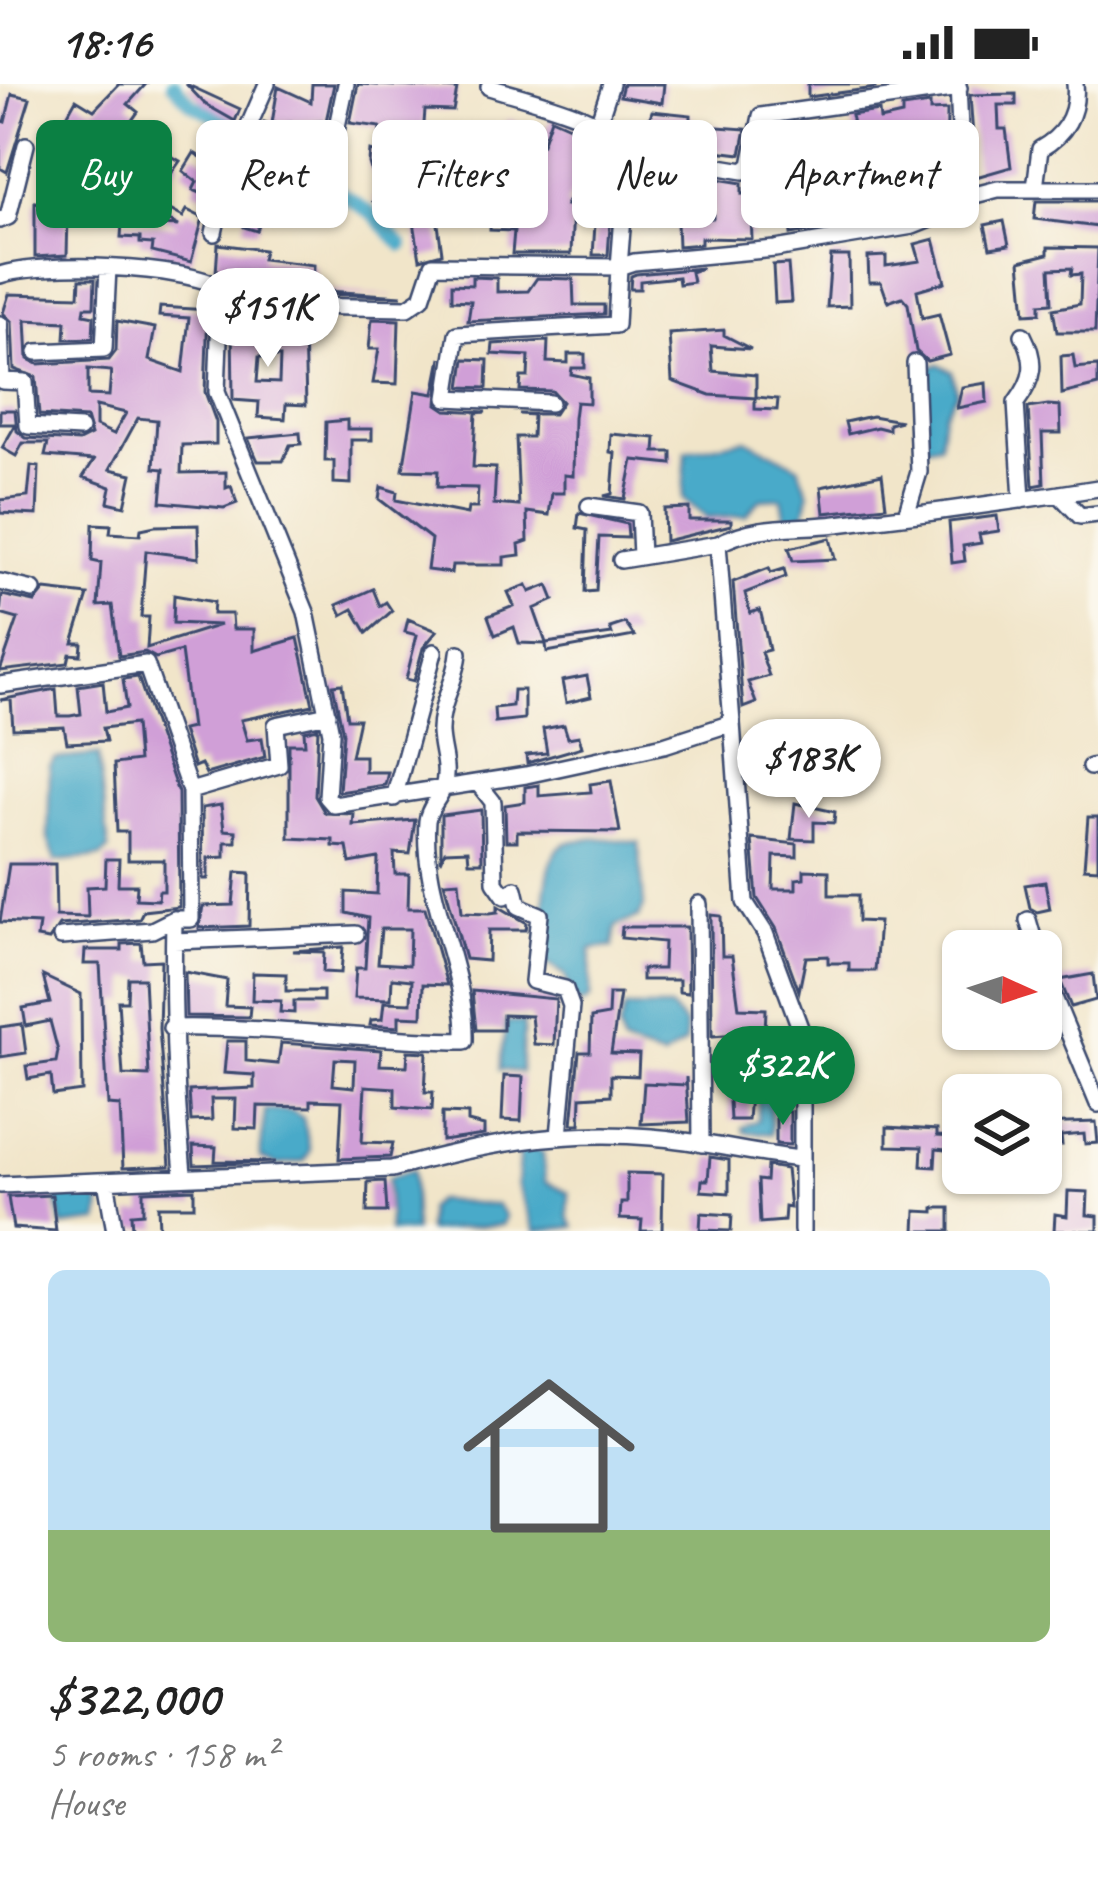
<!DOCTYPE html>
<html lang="en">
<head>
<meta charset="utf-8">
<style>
	:root { --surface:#fff; --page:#f2f2f2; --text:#222; --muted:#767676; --accent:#0b8043 }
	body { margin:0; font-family:Caveat,sans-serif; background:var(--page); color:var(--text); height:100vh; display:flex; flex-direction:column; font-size:45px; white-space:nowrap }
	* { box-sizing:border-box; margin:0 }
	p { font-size:39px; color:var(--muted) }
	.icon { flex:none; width:66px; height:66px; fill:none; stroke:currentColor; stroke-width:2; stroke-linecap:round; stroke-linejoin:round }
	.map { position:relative; height:1147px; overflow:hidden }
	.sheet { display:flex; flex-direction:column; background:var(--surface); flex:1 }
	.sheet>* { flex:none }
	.top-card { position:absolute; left:36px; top:36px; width:1026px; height:108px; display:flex; gap:24px }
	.needle { width:78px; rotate:93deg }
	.tools { position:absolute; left:942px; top:846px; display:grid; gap:24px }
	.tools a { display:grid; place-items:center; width:120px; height:120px; border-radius:18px; background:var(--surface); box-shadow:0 3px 9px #0004; font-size:60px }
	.price { position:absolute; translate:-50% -102px; padding:0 27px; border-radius:42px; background:#fff; color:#222; font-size:39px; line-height:78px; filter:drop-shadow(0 3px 6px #0008) }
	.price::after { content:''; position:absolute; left:50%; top:72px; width:36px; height:27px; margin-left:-18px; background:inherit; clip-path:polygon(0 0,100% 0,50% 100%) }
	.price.current { background:var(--accent); color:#fff }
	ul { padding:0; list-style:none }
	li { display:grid; align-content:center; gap:24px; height:636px; padding:0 48px }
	li span { display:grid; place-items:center; height:372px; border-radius:18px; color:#555 }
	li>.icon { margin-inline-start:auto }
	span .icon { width:216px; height:216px; fill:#fffc; stroke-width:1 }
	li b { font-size:51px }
	.pill { padding:0 42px; border-radius:18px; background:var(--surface); box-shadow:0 3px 9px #0004; font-size:42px; line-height:108px }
	.pill.current { background:var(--accent); color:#fff }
	.status { display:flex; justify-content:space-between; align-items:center; height:84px; padding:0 60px; background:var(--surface); direction:ltr }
	.status svg { height:33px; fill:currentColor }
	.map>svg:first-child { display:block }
</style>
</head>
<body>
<div class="status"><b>18:16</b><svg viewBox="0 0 49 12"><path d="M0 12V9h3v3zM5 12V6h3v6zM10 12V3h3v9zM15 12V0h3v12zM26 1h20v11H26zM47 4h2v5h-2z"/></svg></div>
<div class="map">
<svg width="1098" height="1147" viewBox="0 0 1098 1147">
	<rect width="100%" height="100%" fill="#fbf7ec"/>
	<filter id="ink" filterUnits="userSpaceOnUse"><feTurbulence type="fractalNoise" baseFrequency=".00833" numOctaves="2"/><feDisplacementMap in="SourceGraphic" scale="24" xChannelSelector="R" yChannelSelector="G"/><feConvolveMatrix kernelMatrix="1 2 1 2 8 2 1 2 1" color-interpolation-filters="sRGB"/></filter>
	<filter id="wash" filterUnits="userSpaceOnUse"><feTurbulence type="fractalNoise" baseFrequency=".004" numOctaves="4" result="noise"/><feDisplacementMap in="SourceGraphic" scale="48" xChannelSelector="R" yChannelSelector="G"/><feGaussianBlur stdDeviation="2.7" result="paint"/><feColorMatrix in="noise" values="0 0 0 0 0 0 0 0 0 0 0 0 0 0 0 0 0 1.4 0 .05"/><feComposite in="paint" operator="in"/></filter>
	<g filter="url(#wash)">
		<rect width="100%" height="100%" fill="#f1e5c9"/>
		<path fill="#4aaac9" stroke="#326c94" stroke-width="3" d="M 939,280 L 952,287 L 957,309 L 944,329 L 940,360 L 924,363 L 925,286 Z
			M 746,355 L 798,382 L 809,409 L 805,429 L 786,436 L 782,414 L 760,415 L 746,432 L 707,434 L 683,415 L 686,367 Z
			M 98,671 L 109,766 L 101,773 L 56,777 L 48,755 L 50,682 L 55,675 Z
			M 599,754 L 639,758 L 644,822 L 639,833 L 616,842 L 613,863 L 591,865 L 590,915 L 583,920 L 574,915 L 564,890 L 541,876 C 543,852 542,776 561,762 C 571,755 588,756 599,754 Z
			M 625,924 L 670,924 L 685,941 L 685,959 L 663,974 L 623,961 L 619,945 Z
			M 506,938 L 524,939 L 521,988 L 500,986 Z
			M 734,957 L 750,983 L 792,980 L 789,1020 L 771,1021 L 771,1050 L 744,1048 L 743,1043 L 758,1036 L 758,1000 L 732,990 Z
			M 265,1026 L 292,1027 L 303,1034 L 310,1067 L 304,1077 L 278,1081 L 260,1074 Z
			M 526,1061 L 543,1069 L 545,1098 L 569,1109 L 568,1132 L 574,1143 L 535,1147 L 517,1100 L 520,1065 Z
			M 413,1086 L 414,1147 L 389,1147 L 388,1094 Z
			M 83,1104 L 101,1115 L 99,1138 L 62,1142 L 55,1107 Z
			M 436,1116 L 497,1121 L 506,1133 L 502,1141 L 427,1147 L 428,1124 Z"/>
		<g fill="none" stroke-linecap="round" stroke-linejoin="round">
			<path stroke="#4aaac9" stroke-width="14" d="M 173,0 L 192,20 L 222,35 L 276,80 L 328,100 L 373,131 L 402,161"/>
		</g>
		<g id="blocks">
			<path fill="#d09fd7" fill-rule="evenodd" d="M 119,0 L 146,0 L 128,20 L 138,28 L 125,46 L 161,75 L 166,69 L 180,77 L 171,90 L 157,84 L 152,94 L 139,90 L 146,76 L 119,56 L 113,66 L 77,40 L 72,51 L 60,44 L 76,15 L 94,26 Z
				M 186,0 L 240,25 L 235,37 L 205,20 Z
				M 312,0 L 334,0 L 326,37 L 272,39 L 278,3 L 311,18 Z
				M 358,0 L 457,5 L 453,27 L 425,26 L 423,53 L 447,57 L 446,70 L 453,69 L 457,133 L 437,133 L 442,169 L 420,175 L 414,138 L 406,139 L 402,127 L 373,117 L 388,90 L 372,89 L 369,79 L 370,67 L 379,69 L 380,43 L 350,39 Z
				M 623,0 L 664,0 L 662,19 L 620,12 Z
				M 808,0 L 875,0 L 875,4 L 808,13 Z
				M 12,10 L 30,14 L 7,88 L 0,84 L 0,36 L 5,38 Z
				M 1016,10 L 1016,21 L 998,21 L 999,45 L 1006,45 L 1011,83 L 976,93 L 970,11 Z
				M 930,20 L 930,27 L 947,26 L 946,116 L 926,124 L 926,59 L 905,61 L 912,130 L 893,133 L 882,47 L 855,49 L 851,31 L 879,27 L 880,36 L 902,31 L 902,24 Z
				M 652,27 L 691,31 L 691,41 L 746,45 L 741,70 L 642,58 Z
				M 551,34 L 601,56 L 622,72 L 613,111 L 578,99 L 566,121 L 573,122 L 571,170 L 512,170 L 514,147 L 490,146 L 491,123 L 514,124 L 515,89 L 495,82 L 501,57 L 507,35 L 525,41 L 522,51 L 542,60 Z
				M 264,38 L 321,58 L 322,72 L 295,71 L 266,58 L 270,52 L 259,47 Z
				M 66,62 L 75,66 L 53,130 L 68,131 L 67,171 L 35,173 L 35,118 L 42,119 L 50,104 Z
				M 194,69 L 218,83 L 210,113 L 193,106 L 197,98 L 183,87 Z
				M 693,91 L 742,99 L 742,110 L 795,105 L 796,123 L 751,131 L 752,155 L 701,154 L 701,160 L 678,162 L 677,138 L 713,134 L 712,113 L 657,116 L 658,101 L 692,102 Z
				M 252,98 L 270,103 L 257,147 L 244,143 Z
				M 150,115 L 183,133 L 187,126 L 203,134 L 191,178 L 152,168 L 153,160 L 140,159 L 140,154 L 121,153 L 122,139 L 179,142 L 145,124 Z
				M 851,116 L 850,140 L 791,150 L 789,132 L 819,129 L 819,123 Z
				M 1036,117 L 1098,117 L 1098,143 L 1034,135 Z
				M 596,125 L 611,128 L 608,171 L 593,171 Z
				M 1004,137 L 1009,161 L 990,164 L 985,141 Z
				M 934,155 L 945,198 L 917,206 L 922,234 L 939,230 L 950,271 L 927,277 L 916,267 L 908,220 L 902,213 L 888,218 L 881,198 L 869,198 L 868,173 L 886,172 L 886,182 L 920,177 L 915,160 Z
				M 218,160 L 264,166 L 262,175 L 314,181 L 313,206 L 402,212 L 300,210 L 245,202 L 246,194 L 216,189 Z
				M 1048,163 L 1098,164 L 1095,248 L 1057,248 L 1053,225 L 1080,220 L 1081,190 L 1071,191 L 1072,184 L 1050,185 L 1052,219 L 1040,220 L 1040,229 L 1025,230 L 1020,177 L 1048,170 Z
				M 831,172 L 849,172 L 850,222 L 827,223 Z
				M 788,180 L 791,218 L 775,219 L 773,181 Z
				M 702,184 L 691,188 L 693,198 L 679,200 L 678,193 L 640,197 L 640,205 L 630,205 L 631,192 L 636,190 Z
				M 472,193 L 497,194 L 497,208 L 528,207 L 537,194 L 573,195 L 574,221 L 604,221 L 604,230 L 468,237 L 471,217 L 452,216 L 452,200 L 472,201 Z
				M 80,195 L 95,195 L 94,223 L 85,223 L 84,230 L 94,232 L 93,254 L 65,255 L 66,238 L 26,236 L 28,275 L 38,280 L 109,276 L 116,267 L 117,237 L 155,244 L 149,276 L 183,288 L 189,234 L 159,232 L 160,223 L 208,226 L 205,308 L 216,338 L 216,360 L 182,361 L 181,389 L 226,388 L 226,404 L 231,402 L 237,419 L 224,424 L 161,418 L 164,385 L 154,384 L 157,336 L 138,334 L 110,385 L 132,390 L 125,422 L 108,418 L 111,403 L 83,393 L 94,376 L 45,372 L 48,359 L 23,359 L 16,372 L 2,364 L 16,340 L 0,340 L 0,326 L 15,326 L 17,347 L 26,354 L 79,357 L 91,351 L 86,334 L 39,331 L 36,293 L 14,285 L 12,238 L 3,229 L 9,210 L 79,212 ZM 88,285 L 111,287 L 109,312 L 88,311 ZM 96,322 L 126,329 L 114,350 L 96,342 Z
				M 372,235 L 399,236 L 397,300 L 373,299 L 379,265 L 369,265 Z
				M 232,238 L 256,242 L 255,249 L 271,249 L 270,254 L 304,249 L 306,321 L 286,320 L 285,335 L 258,333 L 259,318 L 233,316 ZM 259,273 L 280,273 L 279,299 L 257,298 Z
				M 724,246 L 724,251 L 751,265 L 711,262 L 713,287 L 756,291 L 756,313 L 778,315 L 777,326 L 755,325 L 755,314 L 710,311 L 672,297 L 669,250 Z
				M 548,257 L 547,278 L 568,279 L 568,270 L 585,270 L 585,284 L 572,284 L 571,290 L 589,294 L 589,319 L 576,318 L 574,334 L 573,392 L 564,391 L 564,409 L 552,409 L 549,431 L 527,428 L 528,457 L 519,460 L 520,471 L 504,473 L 504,481 L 452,481 L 451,489 L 427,486 L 431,455 L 379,415 L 381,403 L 397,408 L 396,416 L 467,430 L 468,424 L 477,424 L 478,404 L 437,403 L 438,387 L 403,386 L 416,307 L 434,310 L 441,274 L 437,320 L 446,326 L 486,328 L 476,329 L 473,383 L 496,384 L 494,420 L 519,422 L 516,353 L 532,353 L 533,331 L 519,330 L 554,330 L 562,318 L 552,307 L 520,306 L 521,293 L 528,293 L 529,272 L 492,270 L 493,260 Z
				M 1073,271 L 1075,284 L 1098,282 L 1098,301 L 1062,310 L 1061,272 Z
				M 465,275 L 488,276 L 487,304 L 461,303 Z
				M 986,299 L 987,318 L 957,324 L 962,303 Z
				M 1048,321 L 1060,322 L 1061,349 L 1042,349 L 1044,400 L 1033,402 L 1028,324 Z
				M 872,332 L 901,337 L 889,340 L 889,346 L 877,343 L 848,350 L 845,338 Z
				M 347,336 L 347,345 L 372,345 L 372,356 L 351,356 L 351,400 L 334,399 L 334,377 L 325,377 L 326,338 Z
				M 300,349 L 301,360 L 290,361 L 283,377 L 258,377 L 248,354 Z
				M 611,350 L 656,354 L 655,368 L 672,368 L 672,380 L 633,376 L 625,415 L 604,412 L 612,410 L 615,369 L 610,368 Z
				M 31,382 L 39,383 L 37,431 L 0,429 L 0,416 L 28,413 Z
				M 882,390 L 886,422 L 824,429 L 821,403 Z
				M 689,424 L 689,436 L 731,436 L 731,441 L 665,457 L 664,425 Z
				M 579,429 L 627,440 L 628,454 L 599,453 L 596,507 L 585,508 L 587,446 L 577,444 Z
				M 997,432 L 999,447 L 979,450 L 981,459 L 963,462 L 965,477 L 952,479 L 949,438 Z
				M 93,440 L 111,441 L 110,449 L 140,451 L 141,445 L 155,442 L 198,441 L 199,474 L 146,467 L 141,533 L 149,533 L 147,564 L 220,541 L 173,539 L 174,511 L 214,518 L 213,530 L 232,530 L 233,545 L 254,545 L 254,567 L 298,554 L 313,621 L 241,636 L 247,656 L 262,654 L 265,673 L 206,690 L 201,680 L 194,683 L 182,646 L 191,644 L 181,567 L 156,574 L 145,568 L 119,572 L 112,521 L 98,522 L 101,479 L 92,477 Z
				M 830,454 L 835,475 L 793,477 L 789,464 Z
				M 769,484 L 771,489 L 784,485 L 786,493 L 745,509 L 750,529 L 760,526 L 763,538 L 769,566 L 761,568 L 769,592 L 748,598 L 756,619 L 743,624 L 733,498 Z
				M 527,501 L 530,508 L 548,501 L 554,516 L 534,525 L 546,559 L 612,550 L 610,544 L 625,539 L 634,552 L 547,568 L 546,560 L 519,559 L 514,543 L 495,551 L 488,532 L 514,522 L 508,508 Z
				M 373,505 L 380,522 L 386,518 L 392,527 L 367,549 L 353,525 L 342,531 L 337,521 Z
				M 45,506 L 88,511 L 73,559 L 82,559 L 81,571 L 70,570 L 68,579 L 0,587 L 18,535 L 0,530 L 2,511 L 35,518 Z
				M 408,535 L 437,547 L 423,564 L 414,597 L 406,595 L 417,551 L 405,548 Z
				M 587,592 L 591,613 L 566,619 L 562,597 Z
				M 138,593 L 178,709 L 179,823 L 143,827 L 139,835 L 59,841 L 49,856 L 37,854 L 39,840 L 0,838 L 9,780 L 55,780 L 56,832 L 88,833 L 87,803 L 105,802 L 106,775 L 119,775 L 118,801 L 137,801 L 136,815 L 158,816 L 159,807 L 164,807 L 164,776 L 128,776 L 128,748 L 117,748 L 114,680 L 138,677 L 135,640 L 103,644 L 106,657 L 67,659 L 64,643 L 13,645 L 11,615 L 0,616 L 56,605 L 58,632 L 70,632 L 81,630 L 78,602 L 103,598 L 106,628 L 127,624 L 123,595 Z
				M 342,600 L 347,635 L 359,635 L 351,672 L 365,672 L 365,688 L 388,688 L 385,701 L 339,708 L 343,649 L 333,601 Z
				M 513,606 L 524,606 L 524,635 L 495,638 L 494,624 L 512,622 Z
				M 564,641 L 568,654 L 579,652 L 582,663 L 527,679 L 526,671 L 547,669 L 543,645 Z
				M 318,644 L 315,712 L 325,729 L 354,730 L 353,741 L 415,736 L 410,770 L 394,769 L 395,790 L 409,790 L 408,824 L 425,824 L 447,901 L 423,900 L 422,933 L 399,932 L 399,943 L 370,941 L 371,936 L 382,935 L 384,918 L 411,919 L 412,896 L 392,894 L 391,915 L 354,914 L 356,884 L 365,884 L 368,834 L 346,829 L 346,808 L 377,810 L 378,774 L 350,779 L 347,763 L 333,762 L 333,756 L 289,754 L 289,660 L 305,660 L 304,647 ZM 381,845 L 410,845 L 409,881 L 378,879 Z
				M 611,697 L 620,748 L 517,747 L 517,757 L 506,757 L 505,721 L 525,718 L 525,703 L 539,701 L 539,712 L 591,708 L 590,700 Z
				M 795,719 L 835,728 L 834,739 L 814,738 L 814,756 L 791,755 Z
				M 221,721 L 224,746 L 236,747 L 236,758 L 225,758 L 225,773 L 208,774 L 208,795 L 203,795 L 202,724 Z
				M 481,726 L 482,778 L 469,778 L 468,766 L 445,767 L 441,777 L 441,731 Z
				M 1088,733 L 1098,733 L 1098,785 L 1084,784 Z
				M 752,755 L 797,760 L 797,773 L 774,772 L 773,805 L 796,805 L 796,795 L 804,794 L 804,786 L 829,787 L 829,811 L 858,811 L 858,837 L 879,838 L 875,887 L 849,887 L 849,879 L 828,879 L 828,872 L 806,873 L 799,907 L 776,844 L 757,814 Z
				M 236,788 L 250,789 L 249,842 L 199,844 L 203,822 L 233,821 Z
				M 459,797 L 462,828 L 490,829 L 498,828 L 498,822 L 527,839 L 526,846 L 489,846 L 488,877 L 465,875 L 444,798 Z
				M 1045,798 L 1050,825 L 1037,828 L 1030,824 L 1025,801 Z
				M 711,831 L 721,832 L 722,872 L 732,872 L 739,924 L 766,925 L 765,948 L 789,948 L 790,975 L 747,974 L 748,949 L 712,952 Z
				M 622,843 L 687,843 L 688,909 L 679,908 L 679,896 L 642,896 L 642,885 L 663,885 L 664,858 L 621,854 Z
				M 141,859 L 143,877 L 161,876 L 159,945 L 170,1082 L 123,1084 L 120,1022 L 108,1021 L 100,880 L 84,880 L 85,866 L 122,866 L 122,860 ZM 128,894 L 144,894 L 149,992 L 123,991 L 118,917 L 127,917 Z
				M 343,863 L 341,889 L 323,888 L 324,868 L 293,867 Z
				M 185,888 L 227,896 L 225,922 L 250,923 L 249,933 L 186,932 Z
				M 253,889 L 286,890 L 286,907 L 323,907 L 323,917 L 294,917 L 294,929 L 280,928 L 281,917 L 252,916 Z
				M 1093,890 L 1096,916 L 1071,923 L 1060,896 Z
				M 43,892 L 81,910 L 82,1007 L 53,1011 L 51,991 L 28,995 L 26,982 L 56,978 L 58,967 L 50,937 L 26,942 L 23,924 L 50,919 Z
				M 472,907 L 556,915 L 554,961 L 534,960 L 531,932 L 503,931 L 503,946 L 476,946 Z
				M 609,910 L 620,910 L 611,969 L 639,970 L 638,992 L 611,991 L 611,1011 L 581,1013 L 580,1040 L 572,1040 L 579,968 L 590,968 L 591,934 L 608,931 Z
				M 22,940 L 26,969 L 0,973 L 0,943 Z
				M 227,957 L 246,957 L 246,977 L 278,980 L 281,959 L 381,966 L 380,981 L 407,982 L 408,967 L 427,968 L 425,1008 L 433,1008 L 432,1026 L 395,1023 L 395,1004 L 365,1002 L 362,1058 L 393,1059 L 390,1073 L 339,1075 L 342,1017 L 311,1016 L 311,1023 L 258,1022 L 257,1045 L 235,1044 L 236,1015 L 211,1015 L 212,1036 L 191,1037 L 189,1007 L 254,1004 L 254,991 L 224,989 ZM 335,975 L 355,976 L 354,1003 L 333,1001 Z
				M 504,992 L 523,993 L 521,1037 L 502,1036 Z
				M 686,993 L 689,1038 L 641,1040 L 644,999 L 686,1001 Z
				M 728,997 L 751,998 L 748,1036 L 730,1036 Z
				M 776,1027 L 790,1028 L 790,1061 L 776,1060 Z
				M 442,1029 L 468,1030 L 468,1038 L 484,1042 L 484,1051 L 442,1057 Z
				M 1096,1038 L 1098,1059 L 1085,1060 L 1084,1050 L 1061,1052 L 1062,1061 L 1041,1062 L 1041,1040 Z
				M 887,1043 L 937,1046 L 937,1052 L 956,1053 L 955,1067 L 936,1065 L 935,1083 L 921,1082 L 922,1063 L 887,1062 Z
				M 193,1062 L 216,1063 L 215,1077 L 275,1078 L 194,1081 Z
				M 710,1073 L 729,1076 L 729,1109 L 701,1107 L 702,1096 L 708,1096 Z
				M 767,1082 L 786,1085 L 790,1124 L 785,1123 L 784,1137 L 760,1139 L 758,1096 L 766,1097 Z
				M 627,1089 L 663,1090 L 662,1147 L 641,1147 L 642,1136 L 620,1135 L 621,1119 L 627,1119 Z
				M 385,1097 L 387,1128 L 367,1128 L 368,1098 Z
				M 194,1105 L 194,1122 L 158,1122 L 159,1144 L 132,1145 L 131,1130 L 143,1129 L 143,1107 Z
				M 1068,1107 L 1088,1108 L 1087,1131 L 1098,1132 L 1098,1147 L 1054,1147 L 1055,1130 L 1067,1132 Z
				M 52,1111 L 56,1147 L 13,1144 L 8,1113 Z
				M 934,1124 L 950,1124 L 950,1147 L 915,1147 L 916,1127 L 934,1128 Z
				M 701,1129 L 732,1131 L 731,1147 L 700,1146 Z"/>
		</g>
	</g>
	<g filter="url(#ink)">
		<use href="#blocks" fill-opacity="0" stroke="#3b4a6e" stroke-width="3"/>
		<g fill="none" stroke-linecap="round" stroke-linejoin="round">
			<g stroke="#3b4a6e" stroke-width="20">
				<path id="minor" d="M 958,0 L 963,114
					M 489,3 C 534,17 606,32 636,69
					M 597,43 L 611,0
					M 332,66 L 346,0
					M 1035,104 L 1040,65 C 1065,51 1078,29 1075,0
					M 0,136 L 8,133 L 26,61
					M 214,149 L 226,94 L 267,0
					M 0,191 C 39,177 187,181 221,204 L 217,308 L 306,528 L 331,649 L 327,713 L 334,721 L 526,691 L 664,661 L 732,639 L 718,460 C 757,439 795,445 837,440 C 924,430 1011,418 1098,404
					M 225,211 L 299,222 L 407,224 L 422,214 L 433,181 L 619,183 L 626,94 L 636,69 L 744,87 L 751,81 L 761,32 L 959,4
					M 0,240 L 2,297 L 25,298 L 28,342 L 80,345
					M 37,268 L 104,265 L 108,184
					M 550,319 L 447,314 L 457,250 L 616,241 L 619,183 L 634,178 L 775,165 L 913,142 L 963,122 L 963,114 L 998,105 L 1098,105
					M 1059,410 L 1080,432 L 1098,430
					M 1022,416 L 1016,319 C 1034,295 1037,278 1023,251
					M 589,422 L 639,429 L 641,472
					M 906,431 L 919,388 L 915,279
					M 621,476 L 718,460
					M 0,498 L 33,506
					M 0,601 L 146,580 L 190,707
					M 732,639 L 745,818 L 765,849 L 802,949 L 802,1147
					M 1090,683 L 1098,682
					M 478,699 L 493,718 L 495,798 L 505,812 L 515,805 L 519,822 L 540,831 L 533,897 L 565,905 L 571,922 L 559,1052
					M 394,714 L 434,568
					M 699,820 L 701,1060
					M 1028,836 L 1037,867
					M 61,853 L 152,846 L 174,835
					M 174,857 L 356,850
					M 1041,882 L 1098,1020
					M 171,944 C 270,942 366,956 465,957 C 467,883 421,813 427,737 C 428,725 439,715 443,704 C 449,683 441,669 440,649 C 439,620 457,596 459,569
					M 183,1090 C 175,1004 172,922 174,835 L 191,835 L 190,707 L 279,681 L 276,641 L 328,630
					M 106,1097 L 115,1147
					M 0,1101 L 392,1085 C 478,1061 562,1045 651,1053 C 701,1057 750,1069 800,1075"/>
			</g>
			<use href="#minor" stroke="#fff" stroke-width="15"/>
		</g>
	</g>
</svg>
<div class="tools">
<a><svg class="needle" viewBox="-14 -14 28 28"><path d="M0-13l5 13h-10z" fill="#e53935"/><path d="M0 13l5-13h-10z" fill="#767676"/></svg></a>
<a><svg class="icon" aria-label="layers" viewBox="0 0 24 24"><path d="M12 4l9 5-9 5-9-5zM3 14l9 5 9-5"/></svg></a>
</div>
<b class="price" style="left:268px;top:286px">$151K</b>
<b class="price" style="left:809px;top:737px">$183K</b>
<b class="price current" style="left:783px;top:1044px">$322K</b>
<div class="top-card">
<a class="pill current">Buy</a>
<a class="pill">Rent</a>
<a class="pill">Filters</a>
<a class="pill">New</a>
<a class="pill">Apartment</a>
</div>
</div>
<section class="sheet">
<ul>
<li><span style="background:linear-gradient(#bfe0f5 70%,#8fb573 0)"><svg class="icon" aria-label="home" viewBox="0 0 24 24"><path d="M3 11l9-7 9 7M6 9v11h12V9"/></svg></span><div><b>$322,000</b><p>5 rooms · 158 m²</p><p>House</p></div></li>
</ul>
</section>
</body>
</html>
